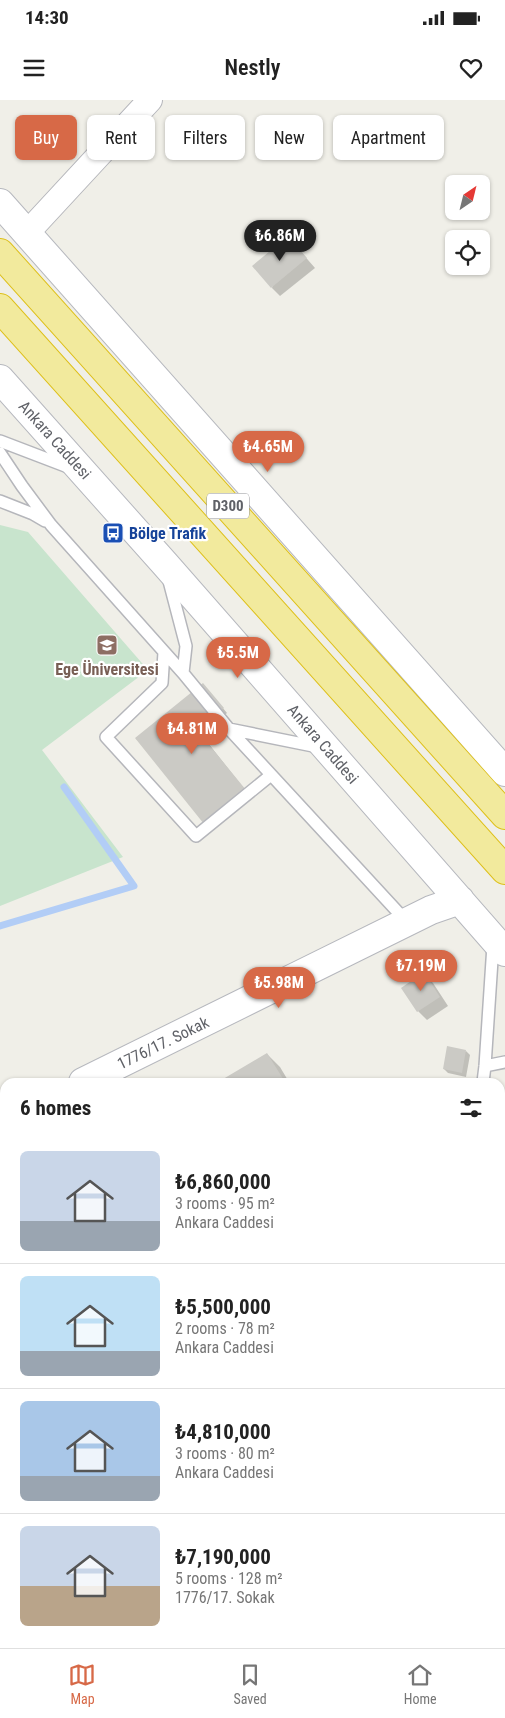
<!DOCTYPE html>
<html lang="en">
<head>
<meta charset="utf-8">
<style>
	:root { --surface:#fff; --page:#f2f2f2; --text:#222; --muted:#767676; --line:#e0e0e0; --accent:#d76947 }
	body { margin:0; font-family:"Roboto Condensed",sans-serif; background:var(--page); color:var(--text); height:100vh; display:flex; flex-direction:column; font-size:19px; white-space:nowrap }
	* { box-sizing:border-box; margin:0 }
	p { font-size:16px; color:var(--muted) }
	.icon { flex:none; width:28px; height:28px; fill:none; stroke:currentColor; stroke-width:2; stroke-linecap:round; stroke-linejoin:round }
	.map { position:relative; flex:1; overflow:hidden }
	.drawer { position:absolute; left:0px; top:978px; width:505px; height:571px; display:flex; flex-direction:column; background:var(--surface); border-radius:15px 15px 0 0; box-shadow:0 1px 4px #0004 }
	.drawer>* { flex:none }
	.banner { position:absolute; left:15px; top:15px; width:475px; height:45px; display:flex; gap:10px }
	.needle { width:32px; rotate:35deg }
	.buttons { position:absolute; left:445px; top:75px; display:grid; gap:10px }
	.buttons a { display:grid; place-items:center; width:45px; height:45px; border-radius:8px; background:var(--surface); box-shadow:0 1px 4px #0004; font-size:25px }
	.price { position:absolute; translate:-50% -42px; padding:0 11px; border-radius:18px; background:var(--accent); color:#fff; font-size:16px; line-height:32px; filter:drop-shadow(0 1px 2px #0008) }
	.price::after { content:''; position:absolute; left:50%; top:30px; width:15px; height:11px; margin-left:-8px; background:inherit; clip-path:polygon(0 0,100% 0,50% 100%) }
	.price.active { background:#222; color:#fff }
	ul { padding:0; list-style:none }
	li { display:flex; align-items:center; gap:15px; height:125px; padding:0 20px }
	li+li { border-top:1px solid var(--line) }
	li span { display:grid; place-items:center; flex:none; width:140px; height:100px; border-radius:8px; color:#555 }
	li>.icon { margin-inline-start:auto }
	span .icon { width:60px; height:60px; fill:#fffc; stroke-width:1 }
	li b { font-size:21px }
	h2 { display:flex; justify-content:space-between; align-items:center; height:60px; padding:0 20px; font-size:21px }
	.tag { padding:0 18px; border-radius:8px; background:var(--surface); box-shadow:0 1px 4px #0004; font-size:18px; line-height:45px }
	.tag.active { background:var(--accent); color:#fff }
	.status { display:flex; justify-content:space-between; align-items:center; height:35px; padding:0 25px; background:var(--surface); direction:ltr }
	.status svg { height:14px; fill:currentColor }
	header { display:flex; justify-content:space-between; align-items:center; height:65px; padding:0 20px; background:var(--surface); font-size:22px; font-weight:600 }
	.tabs { display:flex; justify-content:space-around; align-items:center; height:70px; border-top:1px solid var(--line); background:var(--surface); font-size:14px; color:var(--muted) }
	.tabs a { display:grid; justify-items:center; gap:2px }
	.tabs .active { color:var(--accent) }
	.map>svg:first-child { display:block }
</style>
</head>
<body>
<div class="status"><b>14:30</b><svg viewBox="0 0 49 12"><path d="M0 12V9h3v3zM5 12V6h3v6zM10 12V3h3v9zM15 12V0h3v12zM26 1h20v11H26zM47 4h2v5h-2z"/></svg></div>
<header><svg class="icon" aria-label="menu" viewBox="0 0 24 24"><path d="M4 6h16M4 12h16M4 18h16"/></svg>Nestly<svg class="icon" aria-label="heart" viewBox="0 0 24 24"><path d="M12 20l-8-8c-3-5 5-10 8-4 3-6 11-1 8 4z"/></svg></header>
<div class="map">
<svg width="505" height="1548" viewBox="0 0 505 1548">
	<rect width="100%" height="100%" fill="#f0efe8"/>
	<path fill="#c8e4cd" d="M 0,425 L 28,432 L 148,570 L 42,650 L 123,757 L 0,806 Z
		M 500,1159 L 505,1162 L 505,1525 L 500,1521 Z"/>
	<path fill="#0003" d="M 288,137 L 315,168 L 280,196 L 272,188 Z
		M 207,589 L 227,613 L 201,634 L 249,695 L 136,639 Z
		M 424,874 L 433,883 L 448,906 L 427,920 L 418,911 L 403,888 Z
		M 466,951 L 470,955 L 466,977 L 448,973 L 444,969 Z
		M 267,954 L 280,967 L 289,982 L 220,982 Z
		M 5,1533 L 5,1544 L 63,1544 L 67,1548 L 0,1548 L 0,1538 Z"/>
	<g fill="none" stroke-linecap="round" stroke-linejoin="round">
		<path stroke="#b2cdf6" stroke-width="7" d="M 0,826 L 134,786 L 64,687"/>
	</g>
	<path fill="#cbcac5" d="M 288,136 L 307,158 L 271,188 L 252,166 Z
		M 203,583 L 224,608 L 197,630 L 246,690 L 204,724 L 135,638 Z
		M 424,872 L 440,897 L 417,912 L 401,888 Z
		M 447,946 L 466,950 L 462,973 L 443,969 Z
		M 267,953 L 285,982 L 218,982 Z
		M 5,1531 L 5,1544 L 66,1544 L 62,1548 L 0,1548 L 0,1537 Z"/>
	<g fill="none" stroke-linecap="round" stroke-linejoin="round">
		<g stroke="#b5b6bb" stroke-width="14">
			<path id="lane" d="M 0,341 L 68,367
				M 0,353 L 22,386 L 51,425 L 183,573
				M 0,401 L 33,414 L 45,421
				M 169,481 L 186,546 L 183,573 L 229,629 L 318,647
				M 164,552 L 162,583 L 106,637 L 196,736 L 271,675
				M 229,629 L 407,822
				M 485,966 L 505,962
				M 483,982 L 485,966 L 493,845
				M 500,1128 L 505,1131
				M 0,1145 L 5,1153
				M 250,1544 L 252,1548
				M 499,1544 L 505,1548"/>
		</g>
		<g stroke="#b5b6bb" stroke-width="26">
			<path id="street" d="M 27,133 L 150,0
				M 0,1248 L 5,1256
				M 0,1389 L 5,1399
				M 0,1485 L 5,1479
				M 84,1544 L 86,1548"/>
		</g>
		<g stroke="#b6b8be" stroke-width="30">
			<path id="secondary" d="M 0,103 L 505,672
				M 0,279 L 165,464 L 505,852
				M 83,982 L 431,810 L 460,800
				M 0,1024 L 5,1021"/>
		</g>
		<g stroke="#dec01a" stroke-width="30">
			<path id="highway" d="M 0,153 L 505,715
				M 0,208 L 505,770"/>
		</g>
		<use href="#lane" stroke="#fff" stroke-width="11"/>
		<use href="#street" stroke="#fff" stroke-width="24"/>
		<use href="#secondary" stroke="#fff" stroke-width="28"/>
		<use href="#highway" stroke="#f2ea9d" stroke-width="28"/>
	</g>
	<defs>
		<g id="bus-square" transform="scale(1.125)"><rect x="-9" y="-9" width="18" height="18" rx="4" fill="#1a4fb4" stroke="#fff"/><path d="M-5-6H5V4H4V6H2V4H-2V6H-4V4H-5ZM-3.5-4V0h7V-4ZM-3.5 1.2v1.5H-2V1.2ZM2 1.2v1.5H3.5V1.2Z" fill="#fff"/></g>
		<g id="university-square" transform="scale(1.125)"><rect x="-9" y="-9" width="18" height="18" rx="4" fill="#8d6e63" stroke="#fff"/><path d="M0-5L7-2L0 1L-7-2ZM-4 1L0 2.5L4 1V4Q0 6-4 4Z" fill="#fff"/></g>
	</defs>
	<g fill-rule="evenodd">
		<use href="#bus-square" x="113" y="433"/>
		<use href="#university-square" x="107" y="545"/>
	</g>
	<g text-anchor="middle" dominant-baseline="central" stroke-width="4.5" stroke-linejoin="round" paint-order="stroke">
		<rect fill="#fff" stroke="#8f9095" stroke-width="1" x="207" y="393.5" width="42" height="25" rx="4"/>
		<g font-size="15" font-weight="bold" fill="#5f6167">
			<text x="228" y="406">D300</text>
		</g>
		<g font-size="16" fill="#5f6167" stroke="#fff">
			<text transform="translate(55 340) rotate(48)">Ankara Caddesi</text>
			<text transform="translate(323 644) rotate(49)">Ankara Caddesi</text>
			<text transform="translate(163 943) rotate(-26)">1776/17. Sokak</text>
		</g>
		<g font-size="16" font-weight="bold" fill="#164399" stroke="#fff" text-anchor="start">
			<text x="129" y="433">Bölge Trafik</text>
		</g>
		<g font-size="16" font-weight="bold" fill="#785e54" stroke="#fff">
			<text x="107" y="569">Ege Üniversitesi</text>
		</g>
	</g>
</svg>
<div class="buttons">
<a><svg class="needle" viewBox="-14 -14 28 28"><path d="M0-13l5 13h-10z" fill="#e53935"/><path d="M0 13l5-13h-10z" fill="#767676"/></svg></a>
<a><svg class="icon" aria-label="locate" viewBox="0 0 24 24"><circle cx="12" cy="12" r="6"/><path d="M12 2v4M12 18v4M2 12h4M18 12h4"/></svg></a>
</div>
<b class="price active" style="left:280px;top:162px">₺6.86M</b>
<b class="price" style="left:268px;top:373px">₺4.65M</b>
<b class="price" style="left:238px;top:579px">₺5.5M</b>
<b class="price" style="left:192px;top:655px">₺4.81M</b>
<b class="price" style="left:421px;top:892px">₺7.19M</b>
<b class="price" style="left:279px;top:909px">₺5.98M</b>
<div class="banner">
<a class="tag active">Buy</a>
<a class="tag">Rent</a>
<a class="tag">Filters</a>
<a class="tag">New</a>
<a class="tag">Apartment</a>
</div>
<section class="drawer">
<h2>6 homes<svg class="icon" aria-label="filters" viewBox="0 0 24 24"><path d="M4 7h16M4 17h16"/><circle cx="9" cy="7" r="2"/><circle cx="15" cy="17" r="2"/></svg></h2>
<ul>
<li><span style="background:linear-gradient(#c9d6e8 70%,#9aa5b1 0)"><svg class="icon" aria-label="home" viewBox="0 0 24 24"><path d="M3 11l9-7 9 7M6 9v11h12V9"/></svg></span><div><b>₺6,860,000</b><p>3 rooms · 95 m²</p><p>Ankara Caddesi</p></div></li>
<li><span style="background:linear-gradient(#bfe0f5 75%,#9aa5b1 0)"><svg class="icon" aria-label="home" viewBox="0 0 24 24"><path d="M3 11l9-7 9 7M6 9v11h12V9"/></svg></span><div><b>₺5,500,000</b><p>2 rooms · 78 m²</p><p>Ankara Caddesi</p></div></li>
<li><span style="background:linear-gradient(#a9c7e8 75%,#9aa5b1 0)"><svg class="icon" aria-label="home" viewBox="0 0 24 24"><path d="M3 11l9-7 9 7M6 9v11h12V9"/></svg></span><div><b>₺4,810,000</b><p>3 rooms · 80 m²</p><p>Ankara Caddesi</p></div></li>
<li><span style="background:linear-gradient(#c9d6e8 60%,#b9a48a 0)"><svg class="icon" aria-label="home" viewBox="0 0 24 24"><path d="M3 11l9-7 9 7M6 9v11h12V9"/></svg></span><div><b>₺7,190,000</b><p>5 rooms · 128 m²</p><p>1776/17. Sokak</p></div></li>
</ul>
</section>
</div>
<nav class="tabs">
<a class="active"><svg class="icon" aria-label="map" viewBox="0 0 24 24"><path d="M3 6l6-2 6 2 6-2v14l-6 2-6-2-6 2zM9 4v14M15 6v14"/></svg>Map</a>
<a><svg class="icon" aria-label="saved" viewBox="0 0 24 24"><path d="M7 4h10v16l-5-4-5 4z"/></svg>Saved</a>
<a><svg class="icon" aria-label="home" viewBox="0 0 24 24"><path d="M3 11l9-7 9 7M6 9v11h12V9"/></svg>Home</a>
</nav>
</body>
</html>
